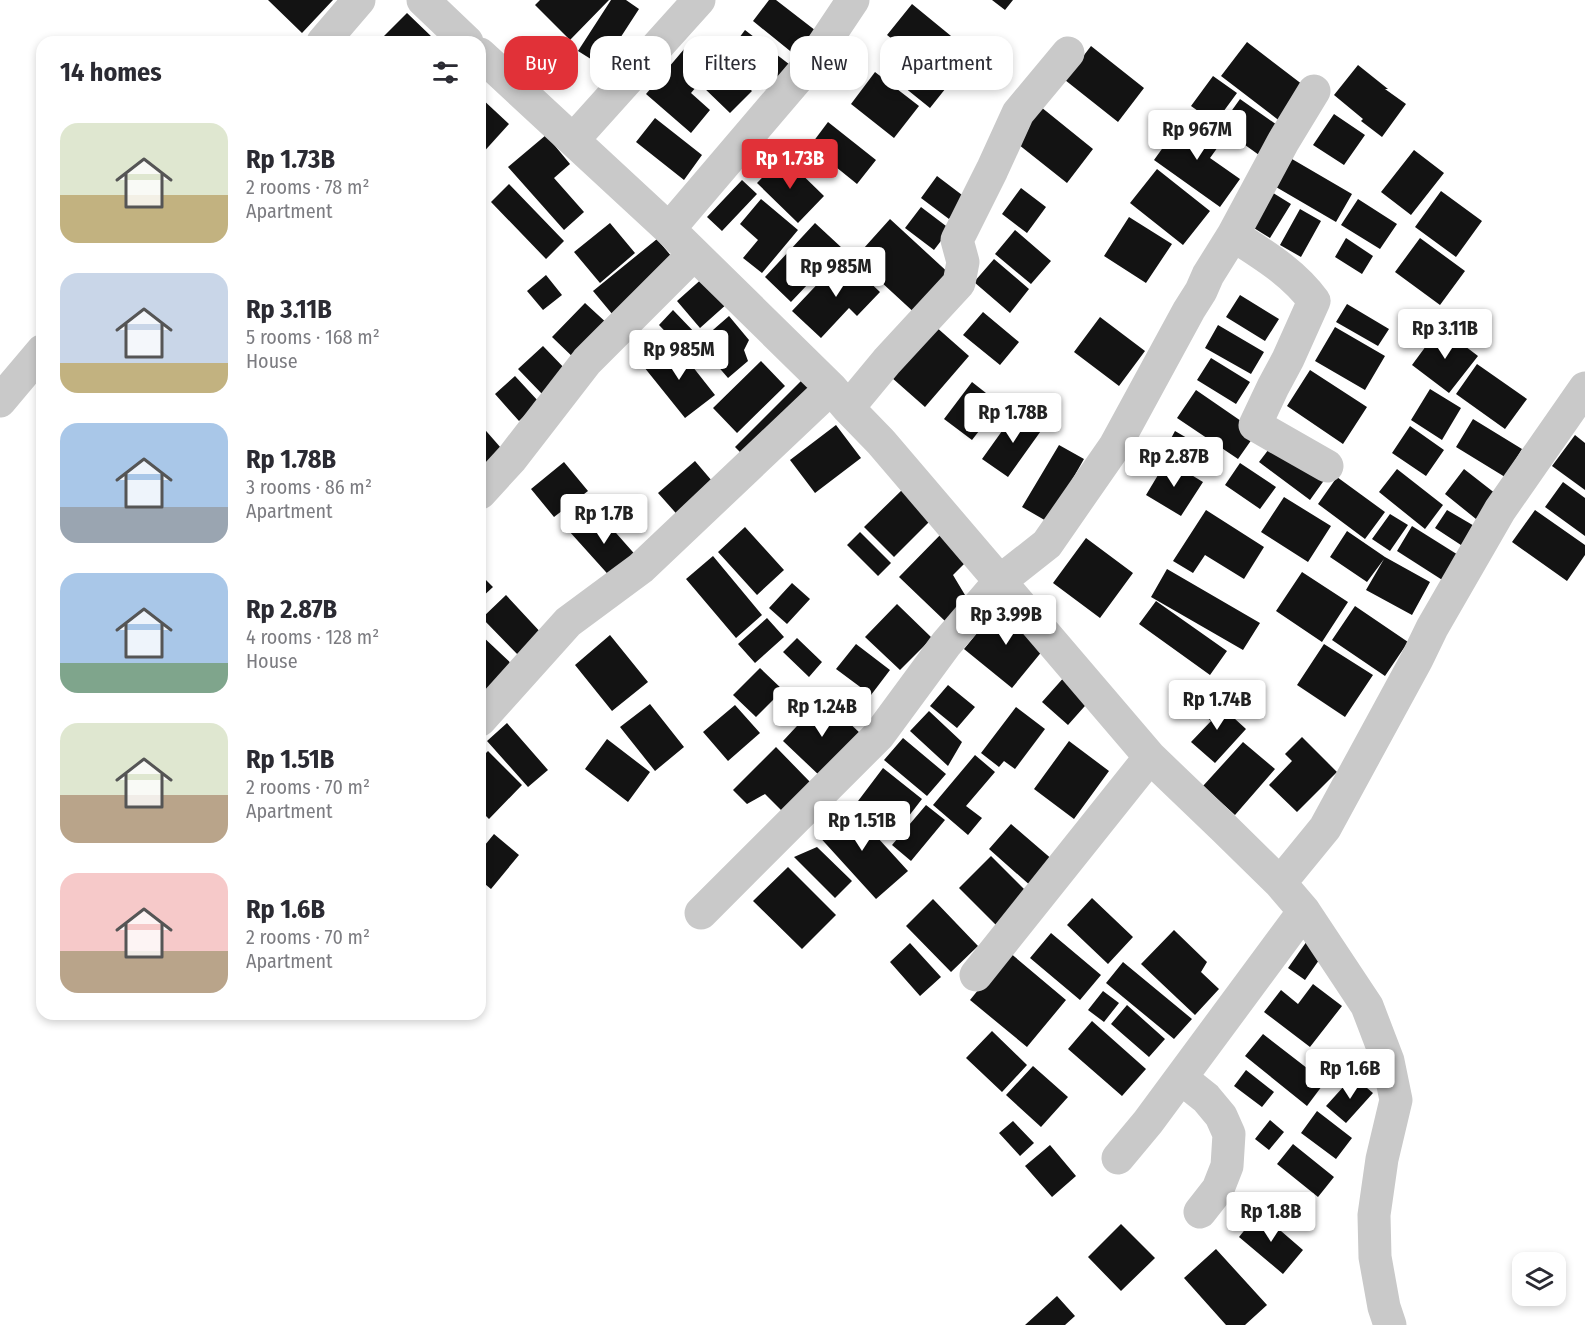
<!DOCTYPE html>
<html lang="en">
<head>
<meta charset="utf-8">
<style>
	:root { --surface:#fff; --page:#f7f7f7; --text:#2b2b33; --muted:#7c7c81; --accent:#e13138 }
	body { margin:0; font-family:"Fira Sans Condensed",sans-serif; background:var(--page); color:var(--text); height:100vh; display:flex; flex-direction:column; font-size:22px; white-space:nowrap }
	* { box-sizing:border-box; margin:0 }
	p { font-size:20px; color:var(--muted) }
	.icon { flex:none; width:33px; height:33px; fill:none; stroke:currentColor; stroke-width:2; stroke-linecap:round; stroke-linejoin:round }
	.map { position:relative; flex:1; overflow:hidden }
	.sheet { position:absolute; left:36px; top:36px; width:450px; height:984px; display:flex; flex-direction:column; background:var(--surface); border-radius:18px; box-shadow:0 3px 9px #0003 }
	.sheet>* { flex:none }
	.hud { position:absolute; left:504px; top:36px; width:570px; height:54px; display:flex; gap:12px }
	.tools { position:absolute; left:1512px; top:1252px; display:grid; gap:12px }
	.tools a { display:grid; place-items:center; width:54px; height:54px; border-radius:12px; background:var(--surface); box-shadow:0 3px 9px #0003; font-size:30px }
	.price { position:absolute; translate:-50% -51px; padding:0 14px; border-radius:6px; background:#fff; color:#222; font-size:20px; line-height:39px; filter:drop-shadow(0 2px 3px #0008) }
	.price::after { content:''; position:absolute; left:50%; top:36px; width:18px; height:14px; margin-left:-9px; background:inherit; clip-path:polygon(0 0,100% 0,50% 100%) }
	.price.current { background:var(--accent); color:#fff }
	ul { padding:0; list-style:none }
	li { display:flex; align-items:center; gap:18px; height:150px; padding:0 24px }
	li span { display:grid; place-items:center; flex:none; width:168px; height:120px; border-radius:18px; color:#555 }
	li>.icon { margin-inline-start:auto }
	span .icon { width:72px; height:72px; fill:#fffc; stroke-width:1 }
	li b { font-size:26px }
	h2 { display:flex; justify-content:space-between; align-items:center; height:72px; padding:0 24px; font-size:26px }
	.pill { padding:0 21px; border-radius:18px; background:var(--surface); box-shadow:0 3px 9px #0003; font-size:21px; line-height:54px }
	.pill.current { background:var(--accent); color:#fff }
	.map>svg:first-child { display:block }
</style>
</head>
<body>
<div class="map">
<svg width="1585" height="1325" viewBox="0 0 1585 1325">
	<rect width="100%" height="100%" fill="#fff"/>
	<path fill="#131313" d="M 268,0 L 333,0 L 302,33 Z
		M 540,0 L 609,0 L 570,40 L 535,5 Z
		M 611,0 L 626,0 L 639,9 L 602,66 L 578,51 Z
		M 769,0 L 776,0 L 820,34 L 800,59 L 753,21 Z
		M 992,0 L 1013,0 L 1005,10 Z
		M 912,4 L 973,54 L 930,108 L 899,83 L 918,59 L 887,35 Z
		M 407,13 L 433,38 L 429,42 L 387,42 L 382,38 Z
		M 745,30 L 794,68 L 774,92 L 727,54 Z
		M 691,41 L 717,62 L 691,93 L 710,110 L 691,133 L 646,94 Z
		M 1247,42 L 1307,88 L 1281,122 L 1221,76 Z
		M 1091,46 L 1144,88 L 1118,122 L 1065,80 Z
		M 724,64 L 752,91 L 730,113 L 702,86 Z
		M 1358,65 L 1388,89 L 1385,89 L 1406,104 L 1382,137 L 1361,121 L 1363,119 L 1334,95 Z
		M 875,72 L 919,106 L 894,138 L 851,104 Z
		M 1213,76 L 1237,93 L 1215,123 L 1191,106 Z
		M 480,97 L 509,124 L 480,156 Z
		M 1240,99 L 1280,127 L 1259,155 L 1220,127 Z
		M 1041,107 L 1093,149 L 1067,183 L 1014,141 Z
		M 1187,114 L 1223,140 L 1210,158 L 1240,179 L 1220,207 L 1154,160 Z
		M 1334,114 L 1365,135 L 1344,165 L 1313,145 Z
		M 655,118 L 702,155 L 684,180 L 636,142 Z
		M 828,122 L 876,160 L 857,184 L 810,146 Z
		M 546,135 L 570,164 L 554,178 L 584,212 L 564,230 L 508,167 Z
		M 1414,150 L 1444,173 L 1411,215 L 1381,192 Z
		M 783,156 L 824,196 L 798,223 L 757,183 Z
		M 1292,159 L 1352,194 L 1336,222 L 1276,187 Z
		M 1157,169 L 1210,211 L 1183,245 L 1130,203 Z
		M 937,176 L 966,198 L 949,219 L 921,198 Z
		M 742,180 L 757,194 L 722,231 L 707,217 Z
		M 509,184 L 564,241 L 546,259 L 491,202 Z
		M 1021,188 L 1046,207 L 1027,233 L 1002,214 Z
		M 1270,191 L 1291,204 L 1270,238 L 1249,225 Z
		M 1441,191 L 1482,221 L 1456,257 L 1415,227 Z
		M 761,199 L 798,230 L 762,273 L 743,258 L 758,240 L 740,224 Z
		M 1358,199 L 1397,224 L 1380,249 L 1341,225 Z
		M 921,207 L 950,229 L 934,250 L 905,228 Z
		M 1300,209 L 1321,221 L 1301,257 L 1280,245 Z
		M 1129,217 L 1172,244 L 1146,283 L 1104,256 Z
		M 890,219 L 953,277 L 918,316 L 855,258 Z
		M 610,223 L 635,253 L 600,283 L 574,252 Z
		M 815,223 L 842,248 L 791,302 L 765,277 Z
		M 1015,230 L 1051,261 L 1031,284 L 995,254 Z
		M 1346,238 L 1373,256 L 1362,274 L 1335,257 Z
		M 1420,238 L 1465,271 L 1440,305 L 1395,272 Z
		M 657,239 L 677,263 L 613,315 L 593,291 Z
		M 843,257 L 880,292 L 857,316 L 849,308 L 821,338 L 792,311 Z
		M 994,259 L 1029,289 L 1010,313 L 974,282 Z
		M 546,275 L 562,295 L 543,310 L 527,291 Z
		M 705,276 L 728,303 L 700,328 L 677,301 Z
		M 1240,295 L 1279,319 L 1265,341 L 1226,317 Z
		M 585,303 L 610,326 L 577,361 L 552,337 Z
		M 1347,304 L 1389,329 L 1378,346 L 1336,322 Z
		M 673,310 L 697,335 L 682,349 L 659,325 Z
		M 983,312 L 1019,342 L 1000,365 L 963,335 Z
		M 729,316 L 749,340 L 744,350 L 748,361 L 728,378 L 698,343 Z
		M 1100,317 L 1145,351 L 1119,386 L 1074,352 Z
		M 1218,325 L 1264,352 L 1251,374 L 1205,348 Z
		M 935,326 L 969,356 L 925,407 L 891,377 Z
		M 1335,327 L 1385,356 L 1365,390 L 1315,361 Z
		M 1440,327 L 1478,356 L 1449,393 L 1412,365 Z
		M 674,343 L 715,395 L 685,418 L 644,367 Z
		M 543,346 L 569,373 L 544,396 L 518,369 Z
		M 1211,358 L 1250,382 L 1236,404 L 1197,380 Z
		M 761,361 L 785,386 L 737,433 L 713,408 Z
		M 1477,364 L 1527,399 L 1505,429 L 1456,394 Z
		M 1310,370 L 1367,407 L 1343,444 L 1287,406 Z
		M 807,375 L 821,388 L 749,461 L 735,447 Z
		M 515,376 L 539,402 L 519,421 L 495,394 Z
		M 972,382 L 1000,404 L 972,440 L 944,419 Z
		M 1430,389 L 1461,408 L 1442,440 L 1411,420 Z
		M 1196,390 L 1257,432 L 1238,459 L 1177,418 Z
		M 1017,410 L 1043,428 L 1008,477 L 982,459 Z
		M 1473,419 L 1522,449 L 1505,477 L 1456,447 Z
		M 480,424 L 508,456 L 480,476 Z
		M 836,425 L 861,458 L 815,493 L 790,460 Z
		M 1410,426 L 1444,450 L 1426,476 L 1392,453 Z
		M 1175,431 L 1211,452 L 1204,465 L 1168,444 Z
		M 1575,435 L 1585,443 L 1585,490 L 1552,466 Z
		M 1275,441 L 1325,479 L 1310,500 L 1259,462 Z
		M 1059,445 L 1084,459 L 1048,522 L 1022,507 Z
		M 1167,460 L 1203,482 L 1181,516 L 1146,495 Z
		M 695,461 L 718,488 L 682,520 L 658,493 Z
		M 564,462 L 588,491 L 554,517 L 531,489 Z
		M 1240,463 L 1276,487 L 1260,509 L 1225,485 Z
		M 1397,469 L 1443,505 L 1425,529 L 1379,492 Z
		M 1464,469 L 1496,494 L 1476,519 L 1445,494 Z
		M 1337,477 L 1385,512 L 1365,539 L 1318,504 Z
		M 1563,482 L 1585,498 L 1585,536 L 1545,507 Z
		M 903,489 L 932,519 L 894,557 L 864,527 Z
		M 1284,497 L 1331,526 L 1308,562 L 1261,532 Z
		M 594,508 L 639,559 L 614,581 L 569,531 Z
		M 1206,510 L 1264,547 L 1244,579 L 1205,555 L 1193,573 L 1173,561 Z
		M 1447,510 L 1476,527 L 1464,547 L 1435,528 Z
		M 1535,510 L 1585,545 L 1585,555 L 1567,581 L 1512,542 Z
		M 1390,514 L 1408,525 L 1390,551 L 1372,539 Z
		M 1412,526 L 1463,558 L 1447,583 L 1397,551 Z
		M 745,527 L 784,570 L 757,595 L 718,552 Z
		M 944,531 L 971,557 L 953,575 L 968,600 L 946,622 L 899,577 Z
		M 1347,531 L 1385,557 L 1430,582 L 1412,615 L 1366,590 L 1384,559 L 1367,582 L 1330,557 Z
		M 860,532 L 891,563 L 878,576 L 847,545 Z
		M 1086,538 L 1133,573 L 1100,618 L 1053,583 Z
		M 713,556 L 762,615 L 736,638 L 686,579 Z
		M 1167,569 L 1260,623 L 1243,650 L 1151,597 Z
		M 1302,572 L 1348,602 L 1322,642 L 1276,611 Z
		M 480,574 L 493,587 L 480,599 Z
		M 792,583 L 810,599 L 787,624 L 769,608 Z
		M 506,595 L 544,636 L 521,658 L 482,618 Z
		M 1156,601 L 1227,651 L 1210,675 L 1139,624 Z
		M 897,604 L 932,638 L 900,670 L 865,637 Z
		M 1000,605 L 1048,644 L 1012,688 L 964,649 Z
		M 1355,606 L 1408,642 L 1385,676 L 1332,640 Z
		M 767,618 L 784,637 L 755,663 L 738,644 Z
		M 480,634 L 515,667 L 480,704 Z
		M 610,635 L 648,682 L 612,711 L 575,665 Z
		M 797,638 L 822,662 L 809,677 L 783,652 Z
		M 856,644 L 890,670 L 871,695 L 836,669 Z
		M 1324,644 L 1373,675 L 1345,717 L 1297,685 Z
		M 760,668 L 783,690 L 756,717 L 733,695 Z
		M 1066,675 L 1092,698 L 1068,725 L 1042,702 Z
		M 948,685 L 975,707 L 957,728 L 930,706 Z
		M 1210,696 L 1246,729 L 1215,763 L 1191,742 L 1211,721 L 1198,709 Z
		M 823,698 L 861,734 L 821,777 L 783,741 Z
		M 650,704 L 684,747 L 655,771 L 620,727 Z
		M 735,705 L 760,733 L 728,761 L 703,732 Z
		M 1016,707 L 1045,729 L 1015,769 L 1004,761 L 999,767 L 981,753 Z
		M 929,711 L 962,742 L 948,766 L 910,731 Z
		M 507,723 L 548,770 L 528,787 L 487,741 Z
		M 1302,737 L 1337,772 L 1297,812 L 1269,785 L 1292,761 L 1285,754 Z
		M 903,738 L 946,774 L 927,796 L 884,760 Z
		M 607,739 L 650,772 L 628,802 L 585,769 Z
		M 1069,741 L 1109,771 L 1074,819 L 1034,789 Z
		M 1243,742 L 1275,769 L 1235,815 L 1203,786 Z
		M 776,747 L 811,783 L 782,811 L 765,794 L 747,804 L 733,790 Z
		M 488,751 L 522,785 L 489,819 L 480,810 L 480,759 Z
		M 975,755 L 995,772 L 966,806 L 982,818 L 968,835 L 933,805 Z
		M 883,768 L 922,799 L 891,839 L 852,809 Z
		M 847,804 L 908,871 L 876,899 L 816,833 Z
		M 926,805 L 945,820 L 911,861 L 892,845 Z
		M 1011,824 L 1054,861 L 1032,887 L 989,849 Z
		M 494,834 L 519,855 L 491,889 L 480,880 L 480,851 Z
		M 817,847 L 852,881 L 835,898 L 794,857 Z
		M 991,856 L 1033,898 L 1001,930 L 959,888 Z
		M 788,867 L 836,915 L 802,949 L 753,901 Z
		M 1092,898 L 1133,937 L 1108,964 L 1067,925 Z
		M 933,899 L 978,946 L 951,972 L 906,926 Z
		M 1174,930 L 1207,962 L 1201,972 L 1219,989 L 1195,1015 L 1141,964 Z
		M 1051,933 L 1101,975 L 1080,1000 L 1030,958 Z
		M 1307,941 L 1324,953 L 1305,980 L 1288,968 Z
		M 910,943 L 941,977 L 920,996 L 890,962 Z
		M 1009,952 L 1066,1000 L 1027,1047 L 970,1000 Z
		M 1123,962 L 1192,1019 L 1174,1039 L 1106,983 Z
		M 1313,984 L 1342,1006 L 1310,1047 L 1264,1012 L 1281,990 L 1298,1004 Z
		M 1103,991 L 1119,1003 L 1104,1022 L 1088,1010 Z
		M 1127,1005 L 1165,1039 L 1149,1057 L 1111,1024 Z
		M 1092,1021 L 1146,1069 L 1122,1096 L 1068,1049 Z
		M 992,1031 L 1027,1065 L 1002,1092 L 966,1058 Z
		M 1263,1034 L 1325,1082 L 1307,1106 L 1245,1056 Z
		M 1033,1066 L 1068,1097 L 1041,1127 L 1006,1095 Z
		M 1246,1070 L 1274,1092 L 1262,1107 L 1234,1086 Z
		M 1353,1076 L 1373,1093 L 1346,1123 L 1326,1106 Z
		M 1317,1111 L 1352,1138 L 1336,1159 L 1301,1133 Z
		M 1270,1120 L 1284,1132 L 1269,1150 L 1255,1139 Z
		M 1013,1121 L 1034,1143 L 1020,1156 L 999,1133 Z
		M 1293,1144 L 1334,1177 L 1318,1197 L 1277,1164 Z
		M 1050,1145 L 1076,1176 L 1052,1197 L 1025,1166 Z
		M 1259,1212 L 1303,1250 L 1283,1274 L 1239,1237 Z
		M 1121,1224 L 1155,1258 L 1121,1291 L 1088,1257 Z
		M 1216,1249 L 1267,1305 L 1245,1325 L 1226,1325 L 1184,1278 Z
		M 1057,1296 L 1075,1316 L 1065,1325 L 1025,1325 Z"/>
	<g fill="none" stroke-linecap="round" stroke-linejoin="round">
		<path stroke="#c9c9c9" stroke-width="33" d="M 423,0 L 467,42
			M 480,54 L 669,229 L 831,388 L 848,408 L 881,442 L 1150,757 L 1224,828 L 1280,883 L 1304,911 L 1367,1006 L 1388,1061 L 1396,1100 L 1382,1159 L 1374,1215 L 1375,1257 L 1384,1307 L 1390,1325
			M 573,140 L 699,0
			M 669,229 L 813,60 L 853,0
			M 1233,235 L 1283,142 L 1314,91
			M 848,408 L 887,361 L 959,283 L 963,262 L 957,240 L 992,170 L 1018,113 L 1068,53
			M 480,493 L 512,458 L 587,361 L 694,254
			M 480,720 L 568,622 L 641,568 L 831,388
			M 1280,883 L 1325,828 L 1417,659 L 1432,628 L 1500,510 L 1585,388
			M 701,913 L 879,735 L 946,644 L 1000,581 L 1047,544 L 1115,446 L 1189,310 L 1201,291 L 1208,275 L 1233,235 C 1262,254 1293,272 1314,301 L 1288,359 L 1273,387 L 1255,425 L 1327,466
			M 976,975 L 1150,757
			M 1181,1078 L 1206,1098 L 1221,1116 L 1229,1134 L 1227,1166 L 1218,1189 L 1200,1212
			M 1118,1158 L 1148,1122 L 1304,911"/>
		<path stroke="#c9c9c9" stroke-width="33" d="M 323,42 L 359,0
			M 0,401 L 42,351"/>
	</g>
</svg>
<div class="tools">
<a><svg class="icon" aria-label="layers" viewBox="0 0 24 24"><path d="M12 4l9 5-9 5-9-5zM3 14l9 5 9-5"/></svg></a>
</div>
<b class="price" style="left:1197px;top:161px">Rp 967M</b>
<b class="price current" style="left:790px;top:190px">Rp 1.73B</b>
<b class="price" style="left:836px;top:298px">Rp 985M</b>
<b class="price" style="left:1445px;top:360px">Rp 3.11B</b>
<b class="price" style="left:679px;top:381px">Rp 985M</b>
<b class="price" style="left:1013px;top:444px">Rp 1.78B</b>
<b class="price" style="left:1174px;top:488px">Rp 2.87B</b>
<b class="price" style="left:604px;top:545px">Rp 1.7B</b>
<b class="price" style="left:1006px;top:646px">Rp 3.99B</b>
<b class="price" style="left:1217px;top:731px">Rp 1.74B</b>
<b class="price" style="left:822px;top:738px">Rp 1.24B</b>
<b class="price" style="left:862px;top:852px">Rp 1.51B</b>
<b class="price" style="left:1350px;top:1100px">Rp 1.6B</b>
<b class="price" style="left:1271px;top:1243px">Rp 1.8B</b>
<div class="hud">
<a class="pill current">Buy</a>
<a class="pill">Rent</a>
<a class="pill">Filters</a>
<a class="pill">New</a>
<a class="pill">Apartment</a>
</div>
<section class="sheet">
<h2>14 homes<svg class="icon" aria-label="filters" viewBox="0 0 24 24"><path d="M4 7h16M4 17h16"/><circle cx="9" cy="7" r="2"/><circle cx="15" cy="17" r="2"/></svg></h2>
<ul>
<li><span style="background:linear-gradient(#dfe7d0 60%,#c2b280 0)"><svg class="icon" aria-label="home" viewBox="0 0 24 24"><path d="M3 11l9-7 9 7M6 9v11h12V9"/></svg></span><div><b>Rp 1.73B</b><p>2 rooms · 78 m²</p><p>Apartment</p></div></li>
<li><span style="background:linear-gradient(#c9d6e8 75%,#c2b280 0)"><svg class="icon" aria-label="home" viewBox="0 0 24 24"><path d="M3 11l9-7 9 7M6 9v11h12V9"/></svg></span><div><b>Rp 3.11B</b><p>5 rooms · 168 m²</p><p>House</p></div></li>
<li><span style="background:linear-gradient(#a9c7e8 70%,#9aa5b1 0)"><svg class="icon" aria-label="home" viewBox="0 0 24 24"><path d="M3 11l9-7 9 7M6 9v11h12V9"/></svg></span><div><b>Rp 1.78B</b><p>3 rooms · 86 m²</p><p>Apartment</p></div></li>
<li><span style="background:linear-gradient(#a9c7e8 75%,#7fa58c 0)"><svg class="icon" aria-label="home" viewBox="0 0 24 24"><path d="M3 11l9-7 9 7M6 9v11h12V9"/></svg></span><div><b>Rp 2.87B</b><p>4 rooms · 128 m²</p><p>House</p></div></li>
<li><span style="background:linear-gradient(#dfe7d0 60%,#b9a48a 0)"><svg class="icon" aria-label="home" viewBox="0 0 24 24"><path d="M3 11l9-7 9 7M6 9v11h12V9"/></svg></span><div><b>Rp 1.51B</b><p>2 rooms · 70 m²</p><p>Apartment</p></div></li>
<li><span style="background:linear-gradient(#f6c9c9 65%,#b9a48a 0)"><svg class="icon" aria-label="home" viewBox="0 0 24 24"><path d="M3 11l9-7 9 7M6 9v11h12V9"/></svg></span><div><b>Rp 1.6B</b><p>2 rooms · 70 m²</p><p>Apartment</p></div></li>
</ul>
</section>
</div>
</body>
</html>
